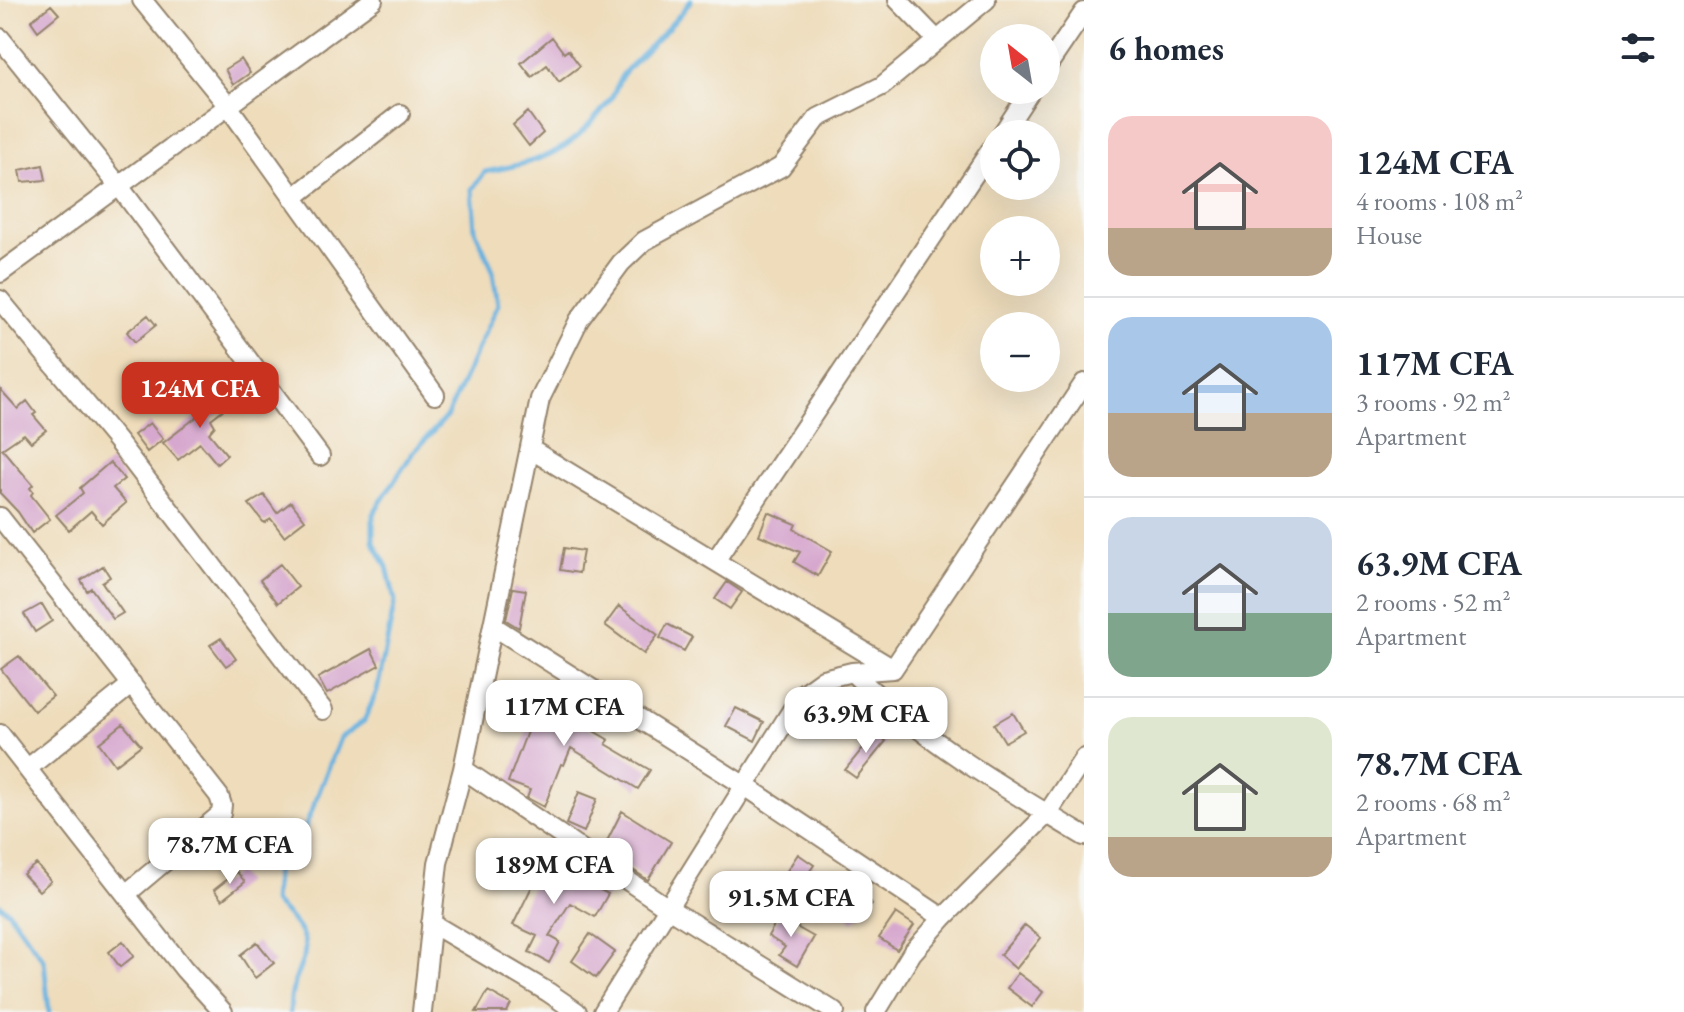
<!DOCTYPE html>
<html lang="en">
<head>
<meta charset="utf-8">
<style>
	:root { --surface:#fff; --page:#f6f6f7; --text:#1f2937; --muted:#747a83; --line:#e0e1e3; --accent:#c8321e }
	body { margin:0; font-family:"EB Garamond",serif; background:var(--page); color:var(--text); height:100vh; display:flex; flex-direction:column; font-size:30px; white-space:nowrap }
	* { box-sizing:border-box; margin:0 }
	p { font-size:26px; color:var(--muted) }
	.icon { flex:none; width:44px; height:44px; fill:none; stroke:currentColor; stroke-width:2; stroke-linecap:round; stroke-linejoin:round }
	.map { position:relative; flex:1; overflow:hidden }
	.details { display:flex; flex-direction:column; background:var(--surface); width:600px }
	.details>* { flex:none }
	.needle { width:52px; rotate:329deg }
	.controls { position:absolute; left:980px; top:24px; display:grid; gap:16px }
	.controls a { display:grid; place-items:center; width:80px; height:80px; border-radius:50%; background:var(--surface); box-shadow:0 8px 32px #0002; font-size:40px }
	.price { position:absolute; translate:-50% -68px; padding:0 18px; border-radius:16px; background:#fff; color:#222; font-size:26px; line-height:52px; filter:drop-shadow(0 2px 4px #0008) }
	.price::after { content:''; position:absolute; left:50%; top:48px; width:24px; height:18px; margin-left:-12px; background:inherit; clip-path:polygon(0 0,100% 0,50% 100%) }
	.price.current { background:var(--accent); color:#fff }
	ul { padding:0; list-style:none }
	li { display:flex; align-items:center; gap:24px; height:200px; padding:0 24px }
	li+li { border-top:2px solid var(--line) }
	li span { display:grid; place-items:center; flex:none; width:224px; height:160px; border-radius:24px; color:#555 }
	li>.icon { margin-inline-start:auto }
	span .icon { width:96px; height:96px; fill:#fffc; stroke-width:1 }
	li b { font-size:34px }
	h2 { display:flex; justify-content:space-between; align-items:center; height:96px; padding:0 24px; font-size:34px }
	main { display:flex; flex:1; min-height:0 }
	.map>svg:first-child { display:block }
</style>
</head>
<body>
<main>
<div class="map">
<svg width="1084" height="1012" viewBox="0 0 1084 1012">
	<rect width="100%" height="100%" fill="#f6f6f2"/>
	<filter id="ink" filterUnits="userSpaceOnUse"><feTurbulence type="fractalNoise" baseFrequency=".0125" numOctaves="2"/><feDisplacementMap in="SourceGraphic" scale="16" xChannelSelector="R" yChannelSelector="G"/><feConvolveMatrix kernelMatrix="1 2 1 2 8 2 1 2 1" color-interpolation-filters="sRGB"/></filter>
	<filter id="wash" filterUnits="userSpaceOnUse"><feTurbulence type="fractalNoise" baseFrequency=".006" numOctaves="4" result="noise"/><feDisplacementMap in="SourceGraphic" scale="32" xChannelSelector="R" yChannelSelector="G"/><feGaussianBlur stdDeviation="1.8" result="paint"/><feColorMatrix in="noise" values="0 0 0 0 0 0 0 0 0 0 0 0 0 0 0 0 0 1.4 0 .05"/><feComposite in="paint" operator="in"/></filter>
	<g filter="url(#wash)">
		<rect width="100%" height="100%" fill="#eedcba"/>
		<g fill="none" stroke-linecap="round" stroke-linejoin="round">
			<path stroke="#65b0de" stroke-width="5" d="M 0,905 L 8,911 L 44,961 L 49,1012
				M 290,1012 C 290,956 333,953 273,902 L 276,865 L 301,838 L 340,738 L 364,721 L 377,691 L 395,601 L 387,567 L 373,541 L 373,514 L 412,454 L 447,416 L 498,304 L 492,268 L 475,230 L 472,189 L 485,172 C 547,160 571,152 610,100 C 616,92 617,81 624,73 C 646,48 672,28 691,0"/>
		</g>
		<g id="blocks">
			<path fill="#d7a8cf" d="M 51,5 L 59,14 L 38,31 L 31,21 Z
				M 552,37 L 564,53 L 568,50 L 580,66 L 559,82 L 547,65 L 532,77 L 521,63 Z
				M 241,59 L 250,73 L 233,85 L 225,69 Z
				M 528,112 L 543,133 L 529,146 L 513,125 Z
				M 43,165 L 46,180 L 22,182 L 20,170 Z
				M 148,315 L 156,325 L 135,342 L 127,332 Z
				M 0,389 L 18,409 L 27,401 L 36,413 L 33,415 L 46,430 L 31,442 L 24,434 L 2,449 L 33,485 L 30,488 L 33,492 L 31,495 L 50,519 L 32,533 L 18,512 L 0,493 Z
				M 216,389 L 229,405 L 211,419 L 215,426 L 209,433 L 227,455 L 217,464 L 200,443 L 178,460 L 163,443 L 199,415 L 193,407 Z
				M 150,423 L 163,439 L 147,452 L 134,435 Z
				M 110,462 L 124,479 L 113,488 L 126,503 L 102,524 L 91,511 L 69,530 L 56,515 L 83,493 L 80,488 Z
				M 264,495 L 277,513 L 291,502 L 305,520 L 284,536 L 271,519 L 264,523 L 249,504 Z
				M 768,512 L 796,524 L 794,529 L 832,551 L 818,576 L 794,562 L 800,552 L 759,535 Z
				M 564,548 L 583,551 L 579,573 L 560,570 Z
				M 280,564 L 298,587 L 278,603 L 260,580 Z
				M 103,566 L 110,577 L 102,582 L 123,613 L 113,619 L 91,588 L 87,591 L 81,580 Z
				M 727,582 L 742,592 L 730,609 L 715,599 Z
				M 513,588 L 526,590 L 519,628 L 506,620 Z
				M 42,604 L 52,621 L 35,632 L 24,614 Z
				M 619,606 L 658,635 L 644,654 L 605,625 Z
				M 667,624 L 692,637 L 684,651 L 660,638 Z
				M 221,638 L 236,659 L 226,666 L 210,645 Z
				M 371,649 L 379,665 L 327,694 L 318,678 Z
				M 19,656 L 53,696 L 34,711 L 1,669 Z
				M 545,684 L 557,688 L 554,696 L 586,709 L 580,723 L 609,740 L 606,744 L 650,770 L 638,789 L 571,748 L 564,765 L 561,764 L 544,807 L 527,798 L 530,790 L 508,782 Z
				M 736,708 L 764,722 L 755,741 L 726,726 Z
				M 1013,713 L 1024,731 L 1005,742 L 994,724 Z
				M 123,724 L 141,745 L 115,765 L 99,743 Z
				M 876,732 L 886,741 L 856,778 L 845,770 Z
				M 579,792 L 597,799 L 584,832 L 566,824 Z
				M 622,811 L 671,842 L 648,880 L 624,864 L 631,854 L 607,841 Z
				M 798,854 L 814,865 L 797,890 L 781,880 Z
				M 547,856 L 564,865 L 560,872 L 583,887 L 586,882 L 608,894 L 595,917 L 570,903 L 549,936 L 560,942 L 549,963 L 529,952 L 537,936 L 513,925 Z
				M 36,864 L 51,881 L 39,891 L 23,874 Z
				M 237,872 L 245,882 L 222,900 L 214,890 Z
				M 858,889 L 872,904 L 853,921 L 839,906 Z
				M 781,913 L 795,921 L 793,925 L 814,937 L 797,966 L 779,955 L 785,947 L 768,936 Z
				M 896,913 L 914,925 L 897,950 L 879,938 Z
				M 1025,925 L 1041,938 L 1016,969 L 1000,955 Z
				M 590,934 L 615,952 L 596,978 L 572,961 Z
				M 123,941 L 134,956 L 120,967 L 109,952 Z
				M 257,942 L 274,963 L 255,978 L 240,955 Z
				M 1018,973 L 1043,992 L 1032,1007 L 1007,988 Z
				M 488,991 L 511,1004 L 507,1012 L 476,1012 Z"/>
		</g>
	</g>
	<g filter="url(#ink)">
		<use href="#blocks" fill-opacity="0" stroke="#94836c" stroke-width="2"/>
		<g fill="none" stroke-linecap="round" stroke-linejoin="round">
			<g stroke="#94836c" stroke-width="22">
				<path id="minor" d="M 142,0 L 228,106 L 435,395
					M 898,0 L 937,40
					M 0,38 L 119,186 L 320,456
					M 1046,68 L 1084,12
					M 1002,134 L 1031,90
					M 293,198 L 400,114
					M 0,273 L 373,0
					M 0,300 L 117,441 L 323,710
					M 530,449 L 893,669
					M 0,517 L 219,796 L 222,805 L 221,814 L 126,894
					M 715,561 L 994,145
					M 493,626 L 745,786 L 943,918
					M 893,669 L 1084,383
					M 852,672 C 920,738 1004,788 1084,836
					M 0,734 L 184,969 L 223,1012
					M 28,768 L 132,684
					M 463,769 L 668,908 L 835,1012
					M 431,923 L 548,992 L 577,1012
					M 422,1012 L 438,863 L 463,769 L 540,399 L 579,320 L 621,263 L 644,241 L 781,167 L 818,118 L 882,86 L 986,0
					M 603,1012 L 802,694 L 823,679 L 852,672 L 893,669
					M 876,1012 L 912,953 L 943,918 L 1047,814 L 1084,758"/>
			</g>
			<use href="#minor" stroke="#fff" stroke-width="18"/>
		</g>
	</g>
</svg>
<div class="controls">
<a><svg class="needle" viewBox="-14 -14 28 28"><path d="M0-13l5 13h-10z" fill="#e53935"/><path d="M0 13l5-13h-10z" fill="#747a83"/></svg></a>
<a><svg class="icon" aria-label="locate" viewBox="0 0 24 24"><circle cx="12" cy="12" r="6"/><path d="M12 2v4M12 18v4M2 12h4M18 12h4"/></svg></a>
<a>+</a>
<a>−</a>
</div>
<b class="price current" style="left:200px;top:430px">124M CFA</b>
<b class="price" style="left:564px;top:748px">117M CFA</b>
<b class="price" style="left:866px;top:755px">63.9M CFA</b>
<b class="price" style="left:230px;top:886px">78.7M CFA</b>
<b class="price" style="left:554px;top:906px">189M CFA</b>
<b class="price" style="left:791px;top:939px">91.5M CFA</b>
</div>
<section class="details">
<h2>6 homes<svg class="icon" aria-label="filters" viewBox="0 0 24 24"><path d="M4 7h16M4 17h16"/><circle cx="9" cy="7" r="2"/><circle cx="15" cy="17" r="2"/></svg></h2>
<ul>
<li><span style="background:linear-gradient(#f6c9c9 70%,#b9a48a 0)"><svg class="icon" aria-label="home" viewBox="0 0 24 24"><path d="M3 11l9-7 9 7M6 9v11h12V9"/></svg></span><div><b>124M CFA</b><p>4 rooms · 108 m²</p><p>House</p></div></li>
<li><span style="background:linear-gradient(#a9c7e8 60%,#b9a48a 0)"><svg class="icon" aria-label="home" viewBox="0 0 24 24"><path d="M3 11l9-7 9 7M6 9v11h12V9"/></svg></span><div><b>117M CFA</b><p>3 rooms · 92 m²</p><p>Apartment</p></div></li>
<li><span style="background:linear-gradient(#c9d6e8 60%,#7fa58c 0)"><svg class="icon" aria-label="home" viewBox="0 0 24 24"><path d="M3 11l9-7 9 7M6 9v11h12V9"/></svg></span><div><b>63.9M CFA</b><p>2 rooms · 52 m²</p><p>Apartment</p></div></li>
<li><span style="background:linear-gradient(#dfe7d0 75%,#b9a48a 0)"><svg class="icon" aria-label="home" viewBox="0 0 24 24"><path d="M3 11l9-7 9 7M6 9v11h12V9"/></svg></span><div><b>78.7M CFA</b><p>2 rooms · 68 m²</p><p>Apartment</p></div></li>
</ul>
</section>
</main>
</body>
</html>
